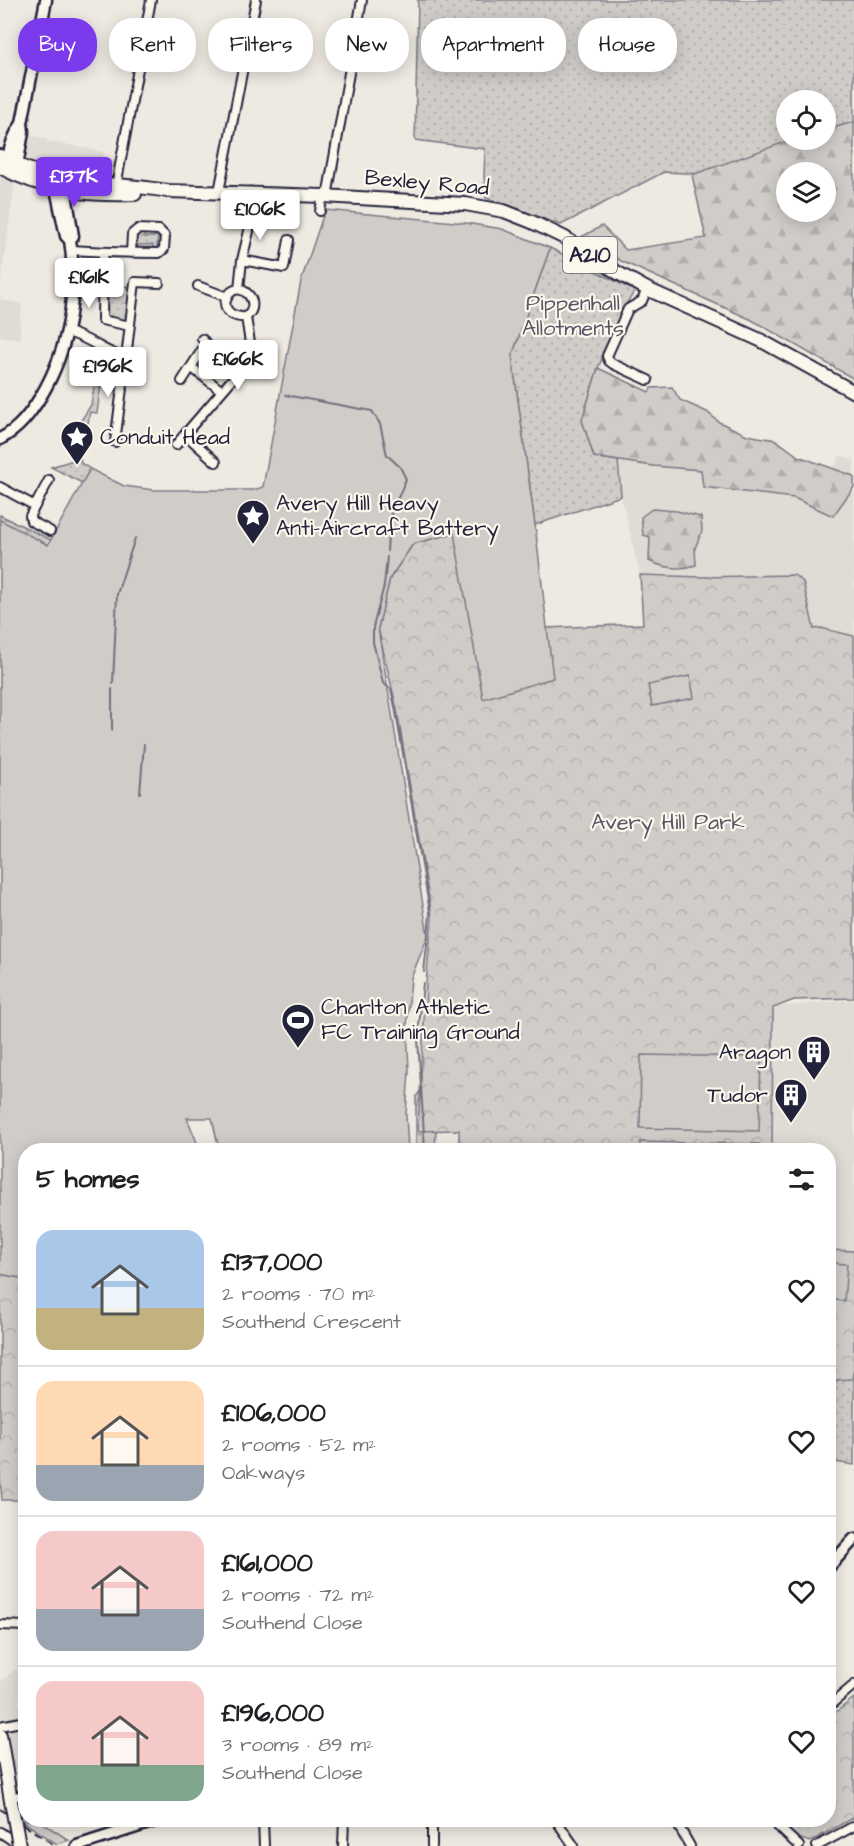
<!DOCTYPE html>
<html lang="en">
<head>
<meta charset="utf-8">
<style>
	:root { --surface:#fff; --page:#f2f2f2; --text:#202124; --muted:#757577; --line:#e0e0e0; --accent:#7c3aed }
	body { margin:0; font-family:"Architects Daughter",sans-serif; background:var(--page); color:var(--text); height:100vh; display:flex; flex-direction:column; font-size:22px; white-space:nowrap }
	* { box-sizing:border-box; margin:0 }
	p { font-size:20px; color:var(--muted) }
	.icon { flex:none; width:33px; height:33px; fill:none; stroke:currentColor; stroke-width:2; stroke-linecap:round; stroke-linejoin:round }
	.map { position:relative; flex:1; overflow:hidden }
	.panel { position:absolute; left:18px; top:1143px; width:818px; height:684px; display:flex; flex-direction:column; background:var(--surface); border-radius:24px; box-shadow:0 3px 15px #0003 }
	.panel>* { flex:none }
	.guide { position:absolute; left:18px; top:18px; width:819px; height:54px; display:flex; gap:12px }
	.tools { position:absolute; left:776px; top:90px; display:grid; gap:12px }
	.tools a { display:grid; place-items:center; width:60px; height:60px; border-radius:50%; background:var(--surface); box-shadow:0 3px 15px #0003; font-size:30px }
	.price { position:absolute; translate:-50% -51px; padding:0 14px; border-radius:6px; background:#fff; color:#222; font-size:20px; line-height:39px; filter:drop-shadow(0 2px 3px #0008) }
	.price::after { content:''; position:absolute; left:50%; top:36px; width:18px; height:14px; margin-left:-9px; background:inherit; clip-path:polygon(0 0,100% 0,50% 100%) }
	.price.current { background:var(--accent); color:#fff }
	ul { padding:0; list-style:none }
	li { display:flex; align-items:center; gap:18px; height:150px; padding:0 18px }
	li+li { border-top:2px solid var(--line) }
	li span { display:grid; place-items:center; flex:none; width:168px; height:120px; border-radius:18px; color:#555 }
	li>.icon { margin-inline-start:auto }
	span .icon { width:72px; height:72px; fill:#fffc; stroke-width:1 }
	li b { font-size:26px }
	h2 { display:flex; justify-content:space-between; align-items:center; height:72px; padding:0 18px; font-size:26px }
	.pill { padding:0 21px; border-radius:24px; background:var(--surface); box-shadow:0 3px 15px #0003; font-size:21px; line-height:54px }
	.pill.current { background:var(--accent); color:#fff }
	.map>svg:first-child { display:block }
</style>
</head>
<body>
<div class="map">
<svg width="854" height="1846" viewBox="0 0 854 1846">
	<defs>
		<pattern id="grass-dots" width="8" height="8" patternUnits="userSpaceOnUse" patternTransform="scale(1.5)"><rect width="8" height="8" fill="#d0cdc9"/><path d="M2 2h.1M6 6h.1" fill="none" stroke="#b2b0ae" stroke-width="1.8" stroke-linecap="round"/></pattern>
		<pattern id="forest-firs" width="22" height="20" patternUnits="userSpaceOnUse" patternTransform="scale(1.5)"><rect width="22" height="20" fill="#d0cdc9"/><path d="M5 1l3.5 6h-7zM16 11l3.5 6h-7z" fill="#b2b0ae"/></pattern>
		<pattern id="park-crowns" width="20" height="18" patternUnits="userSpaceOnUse" patternTransform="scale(1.5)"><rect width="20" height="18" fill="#d0cdc9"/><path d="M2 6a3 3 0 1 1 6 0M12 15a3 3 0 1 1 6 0" fill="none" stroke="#b2b0ae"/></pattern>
	</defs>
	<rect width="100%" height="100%" fill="#eeeae2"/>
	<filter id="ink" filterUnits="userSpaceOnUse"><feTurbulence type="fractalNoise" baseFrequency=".0167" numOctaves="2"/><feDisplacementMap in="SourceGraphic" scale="12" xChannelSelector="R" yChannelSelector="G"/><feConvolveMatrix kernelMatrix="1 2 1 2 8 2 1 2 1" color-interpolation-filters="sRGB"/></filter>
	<g filter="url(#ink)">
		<path fill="#dfdbd5" d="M 26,134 L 47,139 L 47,141 L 104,152 L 103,159 L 119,162 L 115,182 L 92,181 L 21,163 Z
			M 1,173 L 15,181 L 0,289 L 0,181 Z
			M 0,296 L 2,300 L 22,304 L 20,321 L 20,339 L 0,336 Z
			M 598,368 L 828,478 L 840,455 L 851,460 L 854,456 L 854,636 L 821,628 L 814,629 L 803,582 L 640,575 L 621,496 L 618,461 Z
			M 854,1000 L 854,1251 L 828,1250 L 828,1150 L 626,1150 L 773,1007 Z
			M 16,1669 L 25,1680 L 25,1695 L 18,1701 L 25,1714 L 25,1790 L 14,1793 L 0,1709 L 0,1682 Z"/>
		<path fill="url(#grass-dots)" stroke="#797882" stroke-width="1.5" fill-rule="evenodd" d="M 418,0 L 854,0 L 854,124 L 820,147 L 726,175 L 664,172 L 561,225 L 486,198 L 484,176 L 485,149 L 415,140 ZM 786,100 L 825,100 L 825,140 L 786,140 Z
			M 144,231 L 144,237 L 155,237 L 156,232 L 162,236 L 158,236 L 157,246 L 162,247 L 160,250 L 153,251 L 153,245 L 138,245 L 138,250 L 135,247 L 136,233 Z
			M 550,248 L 635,291 L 626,304 L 598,368 L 582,420 L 594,457 L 618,461 L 621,496 L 535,525 L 512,356 Z
			M 105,284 L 131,287 L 126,321 L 125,322 L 107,317 L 103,313 Z
			M 100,353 L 105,356 L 97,413 L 90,412 L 83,450 L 70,438 L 91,405 Z
			M 80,458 L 81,463 L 90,469 L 82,483 L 51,467 Z
			M 854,1368 L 854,1465 L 828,1461 L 828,1414 L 836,1379 L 851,1379 Z"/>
		<path fill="url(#forest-firs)" stroke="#797882" stroke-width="1.5" fill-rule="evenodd" d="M 854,122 L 854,379 L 752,320 L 621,261 L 581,237 L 602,226 L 626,250 L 706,238 L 692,175 L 791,140 L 825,140 L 825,130 ZM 786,172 L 825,172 L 825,212 L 786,212 Z
			M 598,368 L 649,392 L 651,388 L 672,387 L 680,400 L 707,412 L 719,422 L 747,435 L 776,440 L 798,456 L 854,476 L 854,487 L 833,516 L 794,498 L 703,487 L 701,470 L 653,466 L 594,457 L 582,420 Z
			M 652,509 L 677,511 L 701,517 L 702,531 L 695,548 L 696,565 C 681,570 664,568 649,561 L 650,537 L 643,535 L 641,517 Z
			M 0,515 L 51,540 L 45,559 L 0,551 Z
			M 420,1091 L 436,1131 L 435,1150 L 416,1150 L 416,1097 Z
			M 19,1806 L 25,1811 L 26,1820 L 38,1820 L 69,1840 L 57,1844 L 22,1821 Z"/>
		<path fill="url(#park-crowns)" stroke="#797882" stroke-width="1.5" d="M 454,533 L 552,678 L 546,628 L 643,624 L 640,575 L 703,577 L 794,575 L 803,582 L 814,629 L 821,628 L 854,636 L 854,998 L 794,1000 L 773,1008 L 772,1150 L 459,1150 L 459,1130 L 418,1131 L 426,984 L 432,916 L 397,710 L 378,628 L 390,578 L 413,544 Z
			M 828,1250 L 854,1251 L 854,1368 L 852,1379 L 836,1380 L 828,1414 Z
			M 0,1274 L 25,1279 L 25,1500 L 2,1500 L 0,1477 Z
			M 854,1698 L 854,1817 L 810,1842 L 798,1838 L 778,1820 L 828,1820 L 828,1718 Z"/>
		<path fill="#d0cdc9" stroke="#797882" stroke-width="1.5" d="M 325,210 L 466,223 L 502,229 L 550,248 L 512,356 L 535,525 L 553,678 L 483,699 L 454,533 L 413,544 L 390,578 L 378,628 L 428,936 L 411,978 L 407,1027 L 409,1071 L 406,1114 L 408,1150 L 219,1150 L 212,1118 L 187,1118 L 200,1150 L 26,1150 L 25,1279 L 0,1274 L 0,520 L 48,545 L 90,469 L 124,486 L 154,490 L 254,490 L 263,487 L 301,281 Z
			M 690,676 L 694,698 L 652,706 L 648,685 Z
			M 641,1055 L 761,1057 L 759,1131 L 640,1128 Z
			M 640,1142 L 759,1144 L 759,1150 L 640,1150 Z
			M 828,1263 L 847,1264 L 844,1301 L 828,1299 Z"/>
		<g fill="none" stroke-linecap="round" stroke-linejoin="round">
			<path stroke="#716f7c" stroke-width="2" d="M 285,395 L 372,411 L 380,424 L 387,455 L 400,467 L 406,479 L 389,519 L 387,551
				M 387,557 L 384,586 L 373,627 L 373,642 L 383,683 L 391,689 L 395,707 L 430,912 C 429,932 426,952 424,972
				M 113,684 L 117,594 L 135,538
				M 112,730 L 112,689
				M 140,793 L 144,744
				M 423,983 L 418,1039 L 425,1150"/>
			<g stroke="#22223b" stroke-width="12">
				<path id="street" d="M 116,186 L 151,0
					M 219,192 L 256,0
					M 327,197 L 362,0
					M 320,211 L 323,196
					M 71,250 C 101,252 130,253 159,253 L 164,249 L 165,236 L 159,230 L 138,229 L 132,234 L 131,253
					M 103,252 L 102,320 L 130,326
					M 242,260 L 284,268 L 289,240
					M 198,286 L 227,297
					M 239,289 L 242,260 L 249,231 L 250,193
					M 647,289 L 642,301 L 628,309 L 607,356 L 609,361 L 613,364 L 648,380
					M 67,332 C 89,337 104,353 126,358 L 135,282 L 159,283
					M 202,339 L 205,342 L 204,347 L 191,367 L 222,391
					M 182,381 L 191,367
					M 115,442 L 126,358
					M 176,445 L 185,434
					M 216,462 L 185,434 L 235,376 L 244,359 L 250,343 L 246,317 C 265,302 237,276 227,298 C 220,312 236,318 246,317
					M 0,487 L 35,506 L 49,480
					M 35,506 L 30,516 L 31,521 L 50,531
					M 0,1625 L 26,1626
					M 828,1707 L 854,1685
					M 0,1726 L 26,1721
					M 11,1798 L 26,1794
					M 263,1820 L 264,1846
					M 432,1820 L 432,1846
					M 556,1820 L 574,1846
					M 675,1820 L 690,1846
					M 771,1820 L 799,1846
					M 0,1832 L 19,1845
					M 343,1846 L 344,1820
					M 817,1846 L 854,1826"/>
			</g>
			<g stroke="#22223b" stroke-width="15">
				<path id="secondary" d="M 9,167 C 6,155 14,135 21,125
					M 14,169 L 17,166 L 23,132 L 22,123 L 46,0
					M 64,182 L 73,236 L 70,239
					M 0,439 C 19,429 30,414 41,396 C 69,349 78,294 70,240 L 66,236 L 56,189 L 61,182
					M 828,1568 L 854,1539
					M 77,1846 L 158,1820"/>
			</g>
			<g stroke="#22223b" stroke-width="16">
				<path id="primary" d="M 0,156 C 52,187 110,181 168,191 L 323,196 L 465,204 L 504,211 L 532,222 L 565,238 L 618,273 L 647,289 L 760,340 L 854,392
					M 0,167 C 43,190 87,196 135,194
					M 0,1735 L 11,1801"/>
			</g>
			<use href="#street" stroke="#fbf7ec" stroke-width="8"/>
			<use href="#secondary" stroke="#fbf7ec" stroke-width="10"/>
			<use href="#primary" stroke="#fbf7ec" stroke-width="12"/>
			<path stroke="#22223b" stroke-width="2" stroke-dasharray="9 4.5" stroke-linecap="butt" d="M 0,1809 L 56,1846"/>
			<g stroke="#22223b" stroke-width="16" stroke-linecap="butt">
				<path id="primary-bridge" d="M 11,1801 L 19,1845"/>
			</g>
			<use href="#primary-bridge" stroke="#fbf7ec" stroke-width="12"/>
		</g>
	</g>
	<defs>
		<g id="sight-pin" transform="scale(1.725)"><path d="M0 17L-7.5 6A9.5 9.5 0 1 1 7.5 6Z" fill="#22223b" stroke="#fbf7ec"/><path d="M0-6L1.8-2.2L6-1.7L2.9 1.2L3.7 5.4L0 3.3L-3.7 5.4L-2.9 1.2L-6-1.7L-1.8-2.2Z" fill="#fff"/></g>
		<g id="stadium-pin" transform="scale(1.725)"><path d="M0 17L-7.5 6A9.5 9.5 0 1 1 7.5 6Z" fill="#22223b" stroke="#fbf7ec"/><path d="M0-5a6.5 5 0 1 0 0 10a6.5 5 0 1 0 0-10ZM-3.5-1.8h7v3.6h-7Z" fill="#fff"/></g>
		<g id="building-pin" transform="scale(1.725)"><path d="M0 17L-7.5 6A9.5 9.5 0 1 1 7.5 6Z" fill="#22223b" stroke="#fbf7ec"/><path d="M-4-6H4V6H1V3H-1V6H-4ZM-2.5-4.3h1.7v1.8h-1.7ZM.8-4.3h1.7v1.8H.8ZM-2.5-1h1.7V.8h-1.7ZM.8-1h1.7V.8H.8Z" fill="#fff"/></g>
	</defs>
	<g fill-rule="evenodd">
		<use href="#sight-pin" x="77" y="437"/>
		<use href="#sight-pin" x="253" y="516"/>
		<use href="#stadium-pin" x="298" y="1020"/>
		<use href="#building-pin" x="814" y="1052"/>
		<use href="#building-pin" x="791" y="1095"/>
	</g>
	<g text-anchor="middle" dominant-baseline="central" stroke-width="4.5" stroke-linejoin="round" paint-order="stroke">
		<rect fill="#fbf7ec" stroke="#636270" stroke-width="1.5" x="563" y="237" width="54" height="36" rx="4.5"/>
		<g font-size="21" font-weight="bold" fill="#22223b">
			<text x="590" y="255">A210</text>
		</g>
		<g font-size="22" fill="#22223b" stroke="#fbf7ec">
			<text transform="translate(427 183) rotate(5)">Bexley Road</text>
		</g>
		<g font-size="22" fill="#565566" stroke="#fbf7ec">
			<text x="573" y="303">Pippenhall<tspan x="573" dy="25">Allotments</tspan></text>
			<text x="668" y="822">Avery Hill Park</text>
		</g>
		<g font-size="22" fill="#22223b" stroke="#fbf7ec" text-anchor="start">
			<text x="100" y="437">Conduit Head</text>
			<text x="276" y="503">Avery Hill Heavy<tspan x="276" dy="25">Anti-Aircraft Battery</tspan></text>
			<text x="321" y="1007">Charlton Athletic<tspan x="321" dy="25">FC Training Ground</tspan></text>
			<text x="791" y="1052" text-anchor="end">Aragon</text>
			<text x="768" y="1095" text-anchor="end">Tudor</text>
		</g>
	</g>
</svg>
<div class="tools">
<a><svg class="icon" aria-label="locate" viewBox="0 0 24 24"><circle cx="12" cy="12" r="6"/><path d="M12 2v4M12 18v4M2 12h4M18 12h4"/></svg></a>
<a><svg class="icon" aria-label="layers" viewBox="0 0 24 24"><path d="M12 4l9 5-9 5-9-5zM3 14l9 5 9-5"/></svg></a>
</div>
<b class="price current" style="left:74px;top:208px">£137K</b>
<b class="price" style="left:260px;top:241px">£106K</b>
<b class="price" style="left:89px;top:309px">£161K</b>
<b class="price" style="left:238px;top:391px">£166K</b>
<b class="price" style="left:108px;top:398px">£196K</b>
<div class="guide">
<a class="pill current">Buy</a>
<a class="pill">Rent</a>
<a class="pill">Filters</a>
<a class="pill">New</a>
<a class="pill">Apartment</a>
<a class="pill">House</a>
</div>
<section class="panel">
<h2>5 homes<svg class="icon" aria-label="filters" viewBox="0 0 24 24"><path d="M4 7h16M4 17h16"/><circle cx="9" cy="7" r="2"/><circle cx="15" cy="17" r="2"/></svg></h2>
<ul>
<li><span style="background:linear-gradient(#a9c7e8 65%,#c2b280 0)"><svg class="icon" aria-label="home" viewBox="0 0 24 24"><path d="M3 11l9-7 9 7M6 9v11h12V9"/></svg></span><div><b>£137,000</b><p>2 rooms · 70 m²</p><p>Southend Crescent</p></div><svg class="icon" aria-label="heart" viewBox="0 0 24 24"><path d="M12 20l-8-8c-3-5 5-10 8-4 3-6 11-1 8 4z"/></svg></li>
<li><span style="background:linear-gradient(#ffd9b3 70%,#9aa5b1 0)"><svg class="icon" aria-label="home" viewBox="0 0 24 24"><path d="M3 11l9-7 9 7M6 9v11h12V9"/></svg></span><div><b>£106,000</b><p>2 rooms · 52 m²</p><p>Oakways</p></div><svg class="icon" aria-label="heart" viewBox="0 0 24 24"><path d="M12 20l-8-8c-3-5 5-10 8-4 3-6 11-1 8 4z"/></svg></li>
<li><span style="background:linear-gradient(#f6c9c9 65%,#9aa5b1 0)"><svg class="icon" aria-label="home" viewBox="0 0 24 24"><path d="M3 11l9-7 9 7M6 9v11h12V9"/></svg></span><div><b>£161,000</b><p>2 rooms · 72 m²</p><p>Southend Close</p></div><svg class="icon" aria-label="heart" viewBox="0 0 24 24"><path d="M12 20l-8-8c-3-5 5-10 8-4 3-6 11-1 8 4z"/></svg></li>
<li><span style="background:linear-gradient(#f6c9c9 70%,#7fa58c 0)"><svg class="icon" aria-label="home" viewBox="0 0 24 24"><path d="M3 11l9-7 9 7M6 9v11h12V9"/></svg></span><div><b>£196,000</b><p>3 rooms · 89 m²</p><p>Southend Close</p></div><svg class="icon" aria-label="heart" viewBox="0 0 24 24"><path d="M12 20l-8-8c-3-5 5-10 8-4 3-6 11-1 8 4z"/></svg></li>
</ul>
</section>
</div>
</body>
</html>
